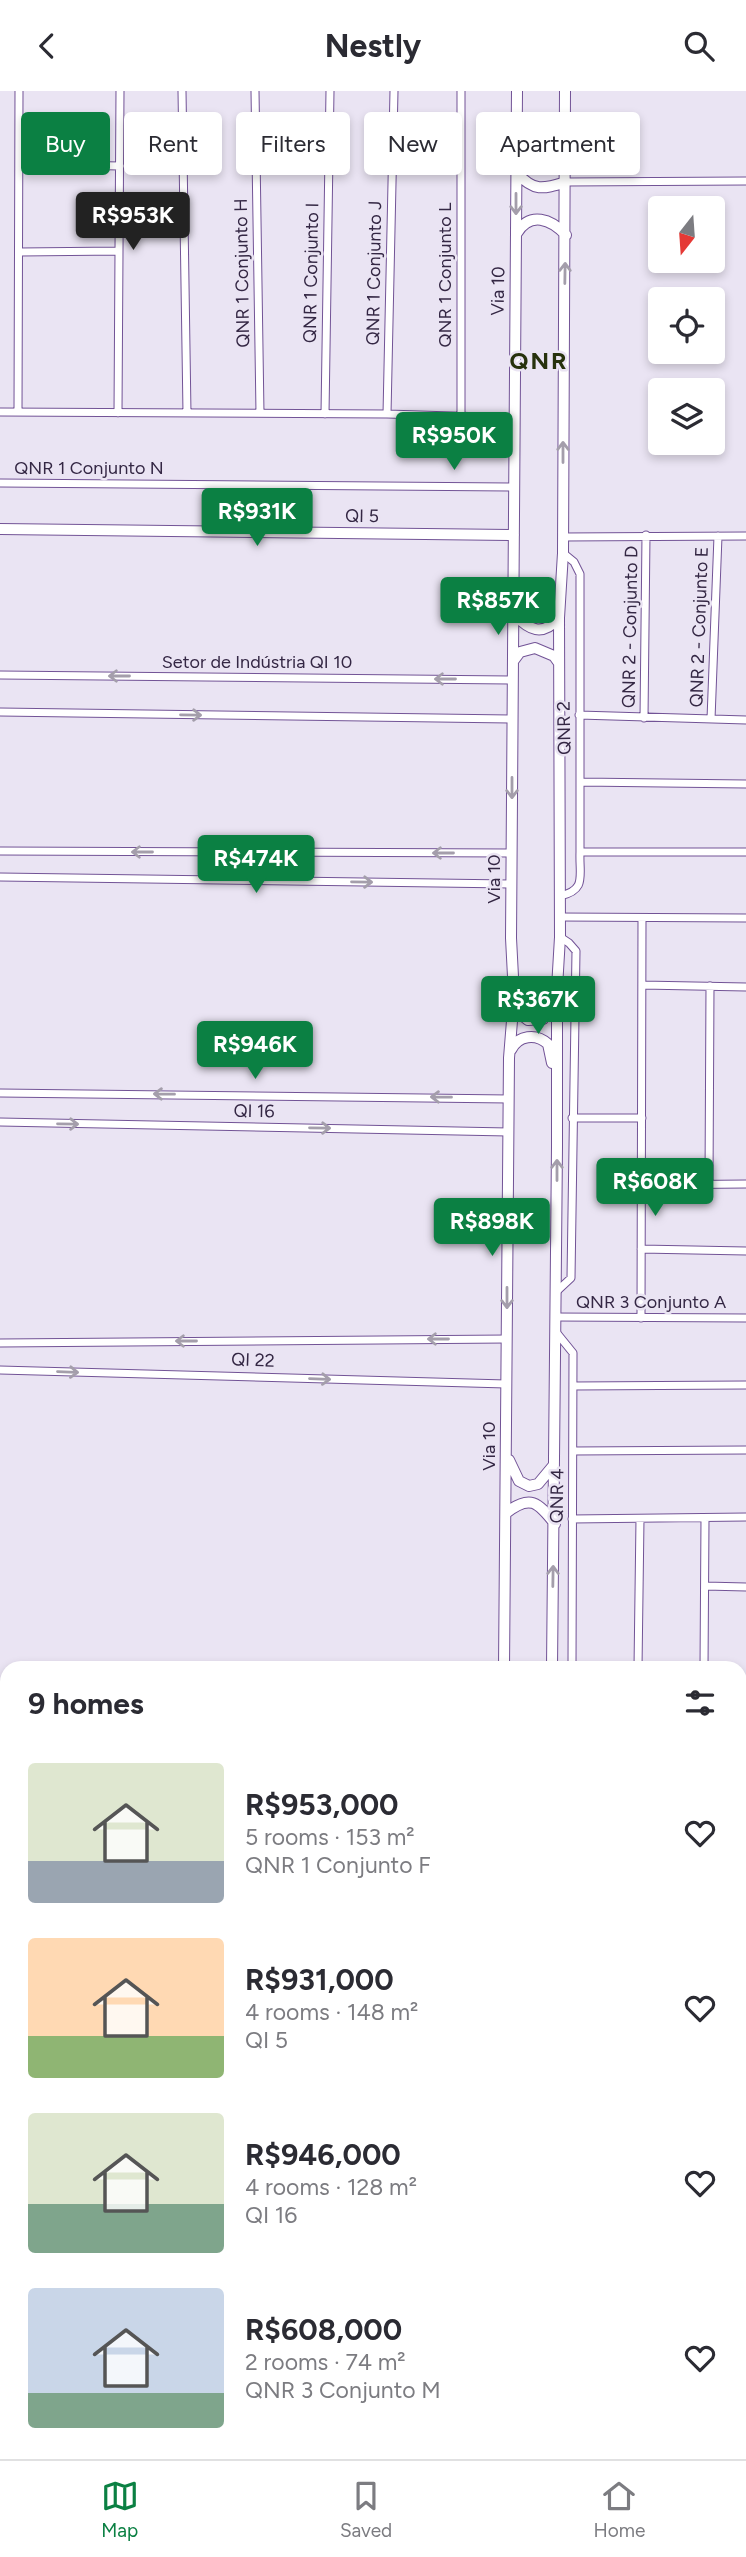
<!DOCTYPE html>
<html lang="en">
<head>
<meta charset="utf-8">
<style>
	:root { --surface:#fff; --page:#f7f7f7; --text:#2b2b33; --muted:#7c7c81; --line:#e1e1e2; --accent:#0b8043 }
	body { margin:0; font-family:Figtree,sans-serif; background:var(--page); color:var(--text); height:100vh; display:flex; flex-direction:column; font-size:26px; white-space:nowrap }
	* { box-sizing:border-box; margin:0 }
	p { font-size:23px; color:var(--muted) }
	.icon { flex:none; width:38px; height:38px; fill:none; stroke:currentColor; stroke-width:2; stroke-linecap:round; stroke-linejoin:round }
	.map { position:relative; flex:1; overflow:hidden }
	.side { position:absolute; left:0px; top:1570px; width:747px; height:800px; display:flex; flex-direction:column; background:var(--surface); border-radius:21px 21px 0 0; box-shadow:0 4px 10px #0003 }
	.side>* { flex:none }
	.top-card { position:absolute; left:21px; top:21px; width:705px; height:63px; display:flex; gap:14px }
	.needle { width:46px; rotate:197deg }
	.controls { position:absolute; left:648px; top:105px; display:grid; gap:14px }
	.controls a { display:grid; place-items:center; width:77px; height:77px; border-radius:7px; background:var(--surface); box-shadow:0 4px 10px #0003; font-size:35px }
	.price { position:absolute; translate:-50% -60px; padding:0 16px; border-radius:7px; background:var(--accent); color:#fff; font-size:23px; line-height:46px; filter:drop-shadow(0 2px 4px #0008) }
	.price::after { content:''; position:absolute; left:50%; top:42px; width:21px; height:16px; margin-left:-10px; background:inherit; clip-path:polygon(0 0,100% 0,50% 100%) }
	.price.on { background:#222; color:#fff }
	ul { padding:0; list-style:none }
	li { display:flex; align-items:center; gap:21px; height:175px; padding:0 28px }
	li span { display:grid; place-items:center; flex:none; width:196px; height:140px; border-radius:7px; color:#555 }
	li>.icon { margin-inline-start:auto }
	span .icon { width:84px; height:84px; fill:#fffc; stroke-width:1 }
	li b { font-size:30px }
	h2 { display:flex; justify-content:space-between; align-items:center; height:84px; padding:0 28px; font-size:30px }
	.pill { padding:0 24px; border-radius:7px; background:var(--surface); box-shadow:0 4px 10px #0003; font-size:24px; line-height:63px }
	.pill.on { background:var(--accent); color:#fff }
	header { display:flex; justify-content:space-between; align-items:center; height:91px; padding:0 28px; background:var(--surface); font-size:32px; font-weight:700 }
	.tabs { display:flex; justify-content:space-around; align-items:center; height:98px; border-top:2px solid var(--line); background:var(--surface); font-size:19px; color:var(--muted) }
	.tabs a { display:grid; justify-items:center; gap:4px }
	.tabs .on { color:var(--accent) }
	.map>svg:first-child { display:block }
</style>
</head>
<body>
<header><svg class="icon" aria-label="back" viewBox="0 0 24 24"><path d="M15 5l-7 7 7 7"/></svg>Nestly<svg class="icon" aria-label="search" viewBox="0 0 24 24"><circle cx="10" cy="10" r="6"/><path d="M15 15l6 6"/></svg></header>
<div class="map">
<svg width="746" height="2368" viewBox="0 0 746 2368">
	<rect width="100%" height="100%" fill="#eae4f3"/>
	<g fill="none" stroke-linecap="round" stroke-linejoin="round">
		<g stroke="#725396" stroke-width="9">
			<path id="street" d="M 182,0 L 187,322
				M 255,0 L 260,322
				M 20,73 L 120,75
				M 566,91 L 746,90
				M 20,161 L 119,160
				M 0,321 L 387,323 L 515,327
				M 18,321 L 19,0
				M 118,322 L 120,0
				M 325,323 L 330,0
				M 387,323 L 394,0
				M 461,326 L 461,0
				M 0,392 L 514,396
				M 563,446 L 746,445
				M 0,584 L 513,589
				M 0,621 L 512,628
				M 579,624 L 746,629
				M 644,627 L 646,444
				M 711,628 L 718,445
				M 581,691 L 746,693
				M 0,760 L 512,762
				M 580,761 L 746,761
				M 0,786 L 512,793
				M 560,805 C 587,799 579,785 580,761 L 580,483 L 574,471 L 563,462
				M 560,826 L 746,827
				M 642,894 L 746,896
				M 0,1002 L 509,1008
				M 572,1027 L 642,1027
				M 0,1031 L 508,1041
				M 709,1093 L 710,895
				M 641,1094 L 746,1093
				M 641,1158 L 746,1160
				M 556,1201 L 571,1187 L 576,860 L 569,852 L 560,846
				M 556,1226 L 746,1227
				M 641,1227 L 642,827
				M 556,1241 L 573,1262 L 572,1577
				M 0,1252 L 507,1248
				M 0,1279 L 506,1293
				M 573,1295 L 746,1294
				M 573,1360 L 746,1359
				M 572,1428 L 746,1426
				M 705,1495 L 746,1496
				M 638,1577 L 640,1428
				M 704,1577 L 705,1428
				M 740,1696 L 746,1696
				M 740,1762 L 746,1762
				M 740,1828 L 746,1828
				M 740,1899 L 746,1900
				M 740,2021 L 746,2021
				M 740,2096 L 746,2096
				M 740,2165 L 746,2165
				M 642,2362 L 746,2363
				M 544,2366 L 629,2362"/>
		</g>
		<g stroke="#725396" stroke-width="12">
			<path id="secondary" d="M 517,82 C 534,101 543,98 566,91
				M 517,142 C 530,120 551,128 566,144
				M 0,438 L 514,444
				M 514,523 C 529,539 542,546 559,527
				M 514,569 L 520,561 L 535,557 L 554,565 L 559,572
				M 516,911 L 523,925 L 528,929 L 543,928 L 553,907
				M 511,959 C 518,944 536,942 548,953 L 552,972
				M 509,1369 L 519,1390 L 529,1395 L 538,1393 L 553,1375
				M 506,1422 C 530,1403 538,1411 555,1433
				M 504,1577 L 509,967 L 514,905 L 511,847 L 517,0
				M 552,1577 L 557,1056 L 557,897 L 560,846 L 559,527 L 563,462 L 565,0
				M 0,1604 L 7,1604
				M 0,1646 L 7,1646
				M 500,2366 L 525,2368
				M 532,2368 L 544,2366"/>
		</g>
		<use href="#street" stroke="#fff" stroke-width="7"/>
		<use href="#secondary" stroke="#fff" stroke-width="10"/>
	</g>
	<defs><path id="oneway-shaft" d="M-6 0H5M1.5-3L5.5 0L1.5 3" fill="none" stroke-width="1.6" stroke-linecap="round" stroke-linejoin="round" transform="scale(1.75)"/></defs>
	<g stroke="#a49eab">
		<use href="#oneway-shaft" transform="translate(516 113) rotate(90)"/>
		<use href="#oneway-shaft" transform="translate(565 182) rotate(-89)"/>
		<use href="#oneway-shaft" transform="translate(563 361) rotate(-90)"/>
		<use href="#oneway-shaft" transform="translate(119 585) rotate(-180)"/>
		<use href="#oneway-shaft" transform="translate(445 588) rotate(-180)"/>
		<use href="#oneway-shaft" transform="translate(191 624) rotate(1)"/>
		<use href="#oneway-shaft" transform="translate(512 697) rotate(90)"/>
		<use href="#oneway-shaft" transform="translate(142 761) rotate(-180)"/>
		<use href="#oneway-shaft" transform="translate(443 762) rotate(-180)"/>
		<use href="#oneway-shaft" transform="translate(362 791) rotate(1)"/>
		<use href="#oneway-shaft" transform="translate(164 1003) rotate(-179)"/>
		<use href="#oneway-shaft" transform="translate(441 1006) rotate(-179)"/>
		<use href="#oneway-shaft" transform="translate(68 1033) rotate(1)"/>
		<use href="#oneway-shaft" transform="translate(320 1037) rotate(1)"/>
		<use href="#oneway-shaft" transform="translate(557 1079) rotate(-90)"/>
		<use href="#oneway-shaft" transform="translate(507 1207) rotate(90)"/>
		<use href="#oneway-shaft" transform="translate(438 1248) rotate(180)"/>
		<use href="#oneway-shaft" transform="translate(186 1250) rotate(180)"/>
		<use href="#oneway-shaft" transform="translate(68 1281) rotate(2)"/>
		<use href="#oneway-shaft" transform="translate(320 1288) rotate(2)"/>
		<use href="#oneway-shaft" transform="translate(553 1485) rotate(-89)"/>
	</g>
	<g text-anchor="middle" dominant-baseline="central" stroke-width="5" stroke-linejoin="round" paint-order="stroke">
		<g font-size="18" fill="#342744" stroke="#eae4f3">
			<text transform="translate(242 182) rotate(-91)">QNR 1 Conjunto H</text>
			<text transform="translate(311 182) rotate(-89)">QNR 1 Conjunto I</text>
			<text transform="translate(374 182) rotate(-89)">QNR 1 Conjunto J</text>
			<text transform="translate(445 184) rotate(-90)">QNR 1 Conjunto L</text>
			<text transform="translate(498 200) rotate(-89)">Via 10</text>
			<text x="89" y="377">QNR 1 Conjunto N</text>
			<text transform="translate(362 425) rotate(1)">QI 5</text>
			<text transform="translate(630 536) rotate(-89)">QNR 2 - Conjunto D</text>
			<text transform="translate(699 536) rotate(-88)">QNR 2 - Conjunto E</text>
			<text x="257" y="571">Setor de Indústria QI 10</text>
			<text transform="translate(564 637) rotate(-91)">QNR 2</text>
			<text transform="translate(494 788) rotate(-90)">Via 10</text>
			<text transform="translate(254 1020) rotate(1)">QI 16</text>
			<text x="651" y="1211">QNR 3 Conjunto A</text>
			<text transform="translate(253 1269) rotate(2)">QI 22</text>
			<text transform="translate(489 1355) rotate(-90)">Via 10</text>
			<text transform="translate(557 1405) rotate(-89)">QNR 4</text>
		</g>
		<g font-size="24" font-weight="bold" letter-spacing="2" fill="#27320d" stroke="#eae4f3">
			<text x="539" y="269">QNR</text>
		</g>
	</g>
</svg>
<div class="controls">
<a><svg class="needle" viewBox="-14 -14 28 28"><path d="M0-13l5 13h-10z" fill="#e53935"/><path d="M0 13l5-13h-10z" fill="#7c7c81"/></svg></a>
<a><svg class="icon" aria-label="locate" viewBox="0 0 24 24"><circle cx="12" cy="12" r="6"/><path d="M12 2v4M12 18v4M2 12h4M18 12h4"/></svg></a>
<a><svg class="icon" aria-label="layers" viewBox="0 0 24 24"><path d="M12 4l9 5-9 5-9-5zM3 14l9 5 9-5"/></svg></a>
</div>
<b class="price on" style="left:133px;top:161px">R$953K</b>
<b class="price" style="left:454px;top:381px">R$950K</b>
<b class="price" style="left:257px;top:457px">R$931K</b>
<b class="price" style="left:498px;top:546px">R$857K</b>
<b class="price" style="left:256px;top:804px">R$474K</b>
<b class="price" style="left:538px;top:945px">R$367K</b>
<b class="price" style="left:255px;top:990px">R$946K</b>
<b class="price" style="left:655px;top:1127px">R$608K</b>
<b class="price" style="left:492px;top:1167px">R$898K</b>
<div class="top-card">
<a class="pill on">Buy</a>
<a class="pill">Rent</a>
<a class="pill">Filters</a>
<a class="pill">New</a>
<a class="pill">Apartment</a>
</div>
<section class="side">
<h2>9 homes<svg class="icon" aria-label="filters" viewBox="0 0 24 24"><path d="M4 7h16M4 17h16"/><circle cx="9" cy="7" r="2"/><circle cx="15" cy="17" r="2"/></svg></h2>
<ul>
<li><span style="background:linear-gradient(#dfe7d0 70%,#9aa5b1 0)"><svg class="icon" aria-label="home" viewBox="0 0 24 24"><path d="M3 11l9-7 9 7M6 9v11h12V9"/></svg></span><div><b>R$953,000</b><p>5 rooms · 153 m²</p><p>QNR 1 Conjunto F</p></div><svg class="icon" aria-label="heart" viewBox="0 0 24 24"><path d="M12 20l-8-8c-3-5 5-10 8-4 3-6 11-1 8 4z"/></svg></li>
<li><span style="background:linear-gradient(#ffd9b3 70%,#8fb573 0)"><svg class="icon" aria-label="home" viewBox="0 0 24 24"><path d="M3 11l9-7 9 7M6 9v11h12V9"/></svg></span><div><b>R$931,000</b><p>4 rooms · 148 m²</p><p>QI 5</p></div><svg class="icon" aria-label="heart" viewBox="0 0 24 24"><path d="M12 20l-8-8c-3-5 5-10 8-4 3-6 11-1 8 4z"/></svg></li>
<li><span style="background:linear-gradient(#dfe7d0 65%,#7fa58c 0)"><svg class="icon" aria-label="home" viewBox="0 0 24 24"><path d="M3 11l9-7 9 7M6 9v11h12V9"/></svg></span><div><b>R$946,000</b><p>4 rooms · 128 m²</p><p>QI 16</p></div><svg class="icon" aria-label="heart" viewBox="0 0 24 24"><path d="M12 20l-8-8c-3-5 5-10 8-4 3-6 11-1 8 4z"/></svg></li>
<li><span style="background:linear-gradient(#c9d6e8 75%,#7fa58c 0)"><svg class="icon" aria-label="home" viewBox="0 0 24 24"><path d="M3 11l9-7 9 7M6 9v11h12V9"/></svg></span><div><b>R$608,000</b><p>2 rooms · 74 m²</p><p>QNR 3 Conjunto M</p></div><svg class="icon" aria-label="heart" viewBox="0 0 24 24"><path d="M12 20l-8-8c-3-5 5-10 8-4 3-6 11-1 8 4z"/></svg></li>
</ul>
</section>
</div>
<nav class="tabs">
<a class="on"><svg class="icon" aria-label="map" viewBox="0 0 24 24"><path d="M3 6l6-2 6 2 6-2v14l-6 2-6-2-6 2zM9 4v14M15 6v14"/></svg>Map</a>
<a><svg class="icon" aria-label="saved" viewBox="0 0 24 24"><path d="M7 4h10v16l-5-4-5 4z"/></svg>Saved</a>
<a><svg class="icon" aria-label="home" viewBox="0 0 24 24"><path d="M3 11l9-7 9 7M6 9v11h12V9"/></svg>Home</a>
</nav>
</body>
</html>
